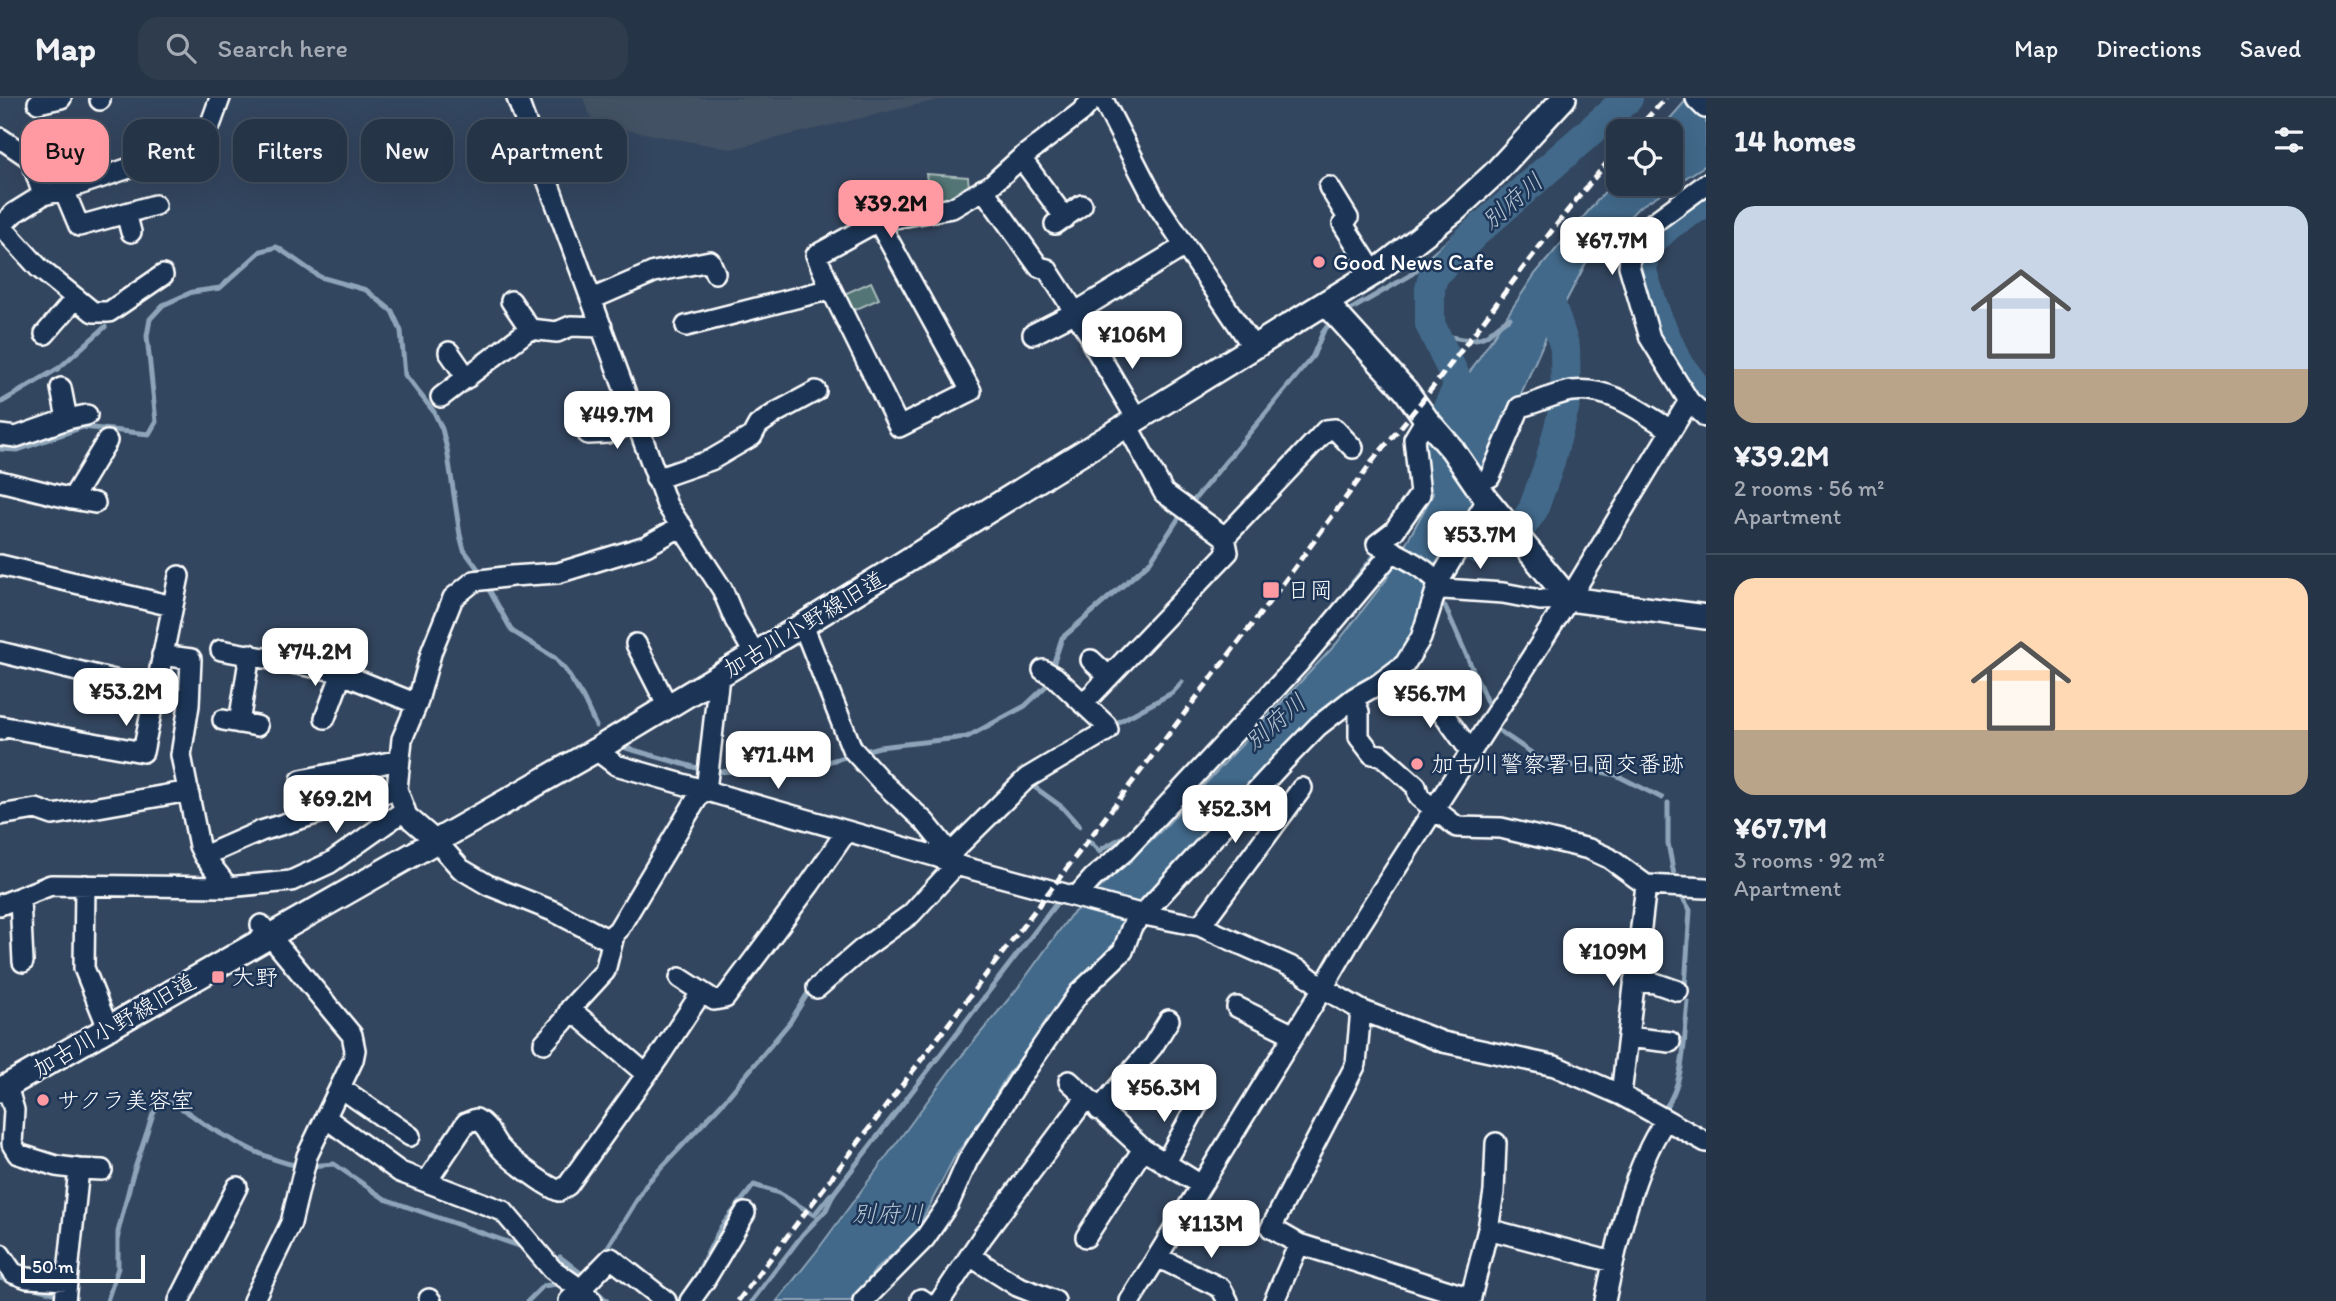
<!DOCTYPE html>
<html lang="en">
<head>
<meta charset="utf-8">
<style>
	:root { --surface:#263447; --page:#2e3c4e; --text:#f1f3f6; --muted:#a4aab4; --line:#424f60; --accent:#ff9aa2 }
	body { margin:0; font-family:Itim,"Klee One",sans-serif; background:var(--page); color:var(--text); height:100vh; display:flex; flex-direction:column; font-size:26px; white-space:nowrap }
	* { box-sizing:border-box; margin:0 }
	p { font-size:23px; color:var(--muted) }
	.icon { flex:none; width:38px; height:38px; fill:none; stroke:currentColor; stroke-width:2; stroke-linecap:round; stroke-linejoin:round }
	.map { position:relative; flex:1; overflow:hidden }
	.side { display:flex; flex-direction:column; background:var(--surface); width:630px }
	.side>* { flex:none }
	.hud { position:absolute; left:21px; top:21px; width:665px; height:63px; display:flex; gap:14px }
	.fabs { position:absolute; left:1606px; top:21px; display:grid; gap:14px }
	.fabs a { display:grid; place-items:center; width:77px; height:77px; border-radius:14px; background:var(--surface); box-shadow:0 7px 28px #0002,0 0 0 2px var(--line); font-size:35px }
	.scale { position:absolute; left:21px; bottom:18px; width:124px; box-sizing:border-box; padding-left:7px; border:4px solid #fff; border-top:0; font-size:19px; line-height:24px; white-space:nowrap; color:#fff; -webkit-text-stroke:5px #1d3557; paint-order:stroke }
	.price { position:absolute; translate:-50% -60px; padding:0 16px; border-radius:14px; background:#fff; color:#222; font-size:23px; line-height:46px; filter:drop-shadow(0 2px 4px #0008) }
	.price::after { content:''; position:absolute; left:50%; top:42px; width:21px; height:16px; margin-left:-10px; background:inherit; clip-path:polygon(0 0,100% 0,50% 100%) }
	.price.active { background:var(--accent); color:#111 }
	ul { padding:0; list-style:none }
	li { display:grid; align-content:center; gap:14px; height:371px; padding:0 28px }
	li+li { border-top:2px solid var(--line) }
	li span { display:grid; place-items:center; height:217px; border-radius:21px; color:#555 }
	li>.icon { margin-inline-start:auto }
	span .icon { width:126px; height:126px; fill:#fffc; stroke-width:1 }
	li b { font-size:30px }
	h2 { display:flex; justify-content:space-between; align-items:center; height:84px; padding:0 28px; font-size:30px }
	.pill { padding:0 24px; border-radius:21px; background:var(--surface); box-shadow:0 7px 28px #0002,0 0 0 2px var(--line); font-size:24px; line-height:63px }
	.pill.active { background:var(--accent); color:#111 }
	header { display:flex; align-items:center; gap:42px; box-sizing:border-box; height:98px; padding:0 35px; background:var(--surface); border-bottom:2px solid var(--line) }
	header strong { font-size:33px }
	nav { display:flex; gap:38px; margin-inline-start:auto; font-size:24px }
	.search { width:490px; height:63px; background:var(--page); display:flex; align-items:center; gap:18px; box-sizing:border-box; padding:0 24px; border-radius:21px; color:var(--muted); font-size:26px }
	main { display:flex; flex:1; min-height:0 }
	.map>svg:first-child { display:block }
</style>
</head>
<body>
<header>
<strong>Map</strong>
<div class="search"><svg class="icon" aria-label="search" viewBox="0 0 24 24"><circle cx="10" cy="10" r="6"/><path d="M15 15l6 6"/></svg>Search here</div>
<nav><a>Map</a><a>Directions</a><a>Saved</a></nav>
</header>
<main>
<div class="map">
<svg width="1706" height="1203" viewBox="0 0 1706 1203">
	<rect width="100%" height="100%" fill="#33465f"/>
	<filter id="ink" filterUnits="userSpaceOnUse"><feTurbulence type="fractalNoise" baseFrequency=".0143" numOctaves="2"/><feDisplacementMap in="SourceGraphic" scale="14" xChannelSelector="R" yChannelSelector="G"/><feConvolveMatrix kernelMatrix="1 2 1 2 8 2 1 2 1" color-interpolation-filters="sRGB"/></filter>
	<g filter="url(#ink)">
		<path fill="#425164" d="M 583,0 L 946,0 L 731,51 L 594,26 Z"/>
		<path fill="#527474" stroke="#a8baba" stroke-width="2" d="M 926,76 L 968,79 L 969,90 L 957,98 L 938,103 L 937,97 L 929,96 Z
			M 871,184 L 879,201 L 850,214 L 842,197 Z"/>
		<path fill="#42698a" stroke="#8ea5b9" stroke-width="2" d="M 1688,0 L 1706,0 L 1706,67 L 1638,110 L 1586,165 L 1563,209 L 1550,230 L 1473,405 L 1442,458 L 1417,533 L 1393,566 L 1351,588 L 1328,606 L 1138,805 L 1123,823 L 1115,845 L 1083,877 L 1006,979 L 979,1026 L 956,1056 L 915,1136 L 876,1171 L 852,1203 L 777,1203 L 816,1154 L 954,967 L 1017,891 L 1070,818 L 1161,733 L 1336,546 L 1386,482 L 1433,396 L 1431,354 L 1465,281 L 1535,176 L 1619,77 L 1619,86 L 1671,86 L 1671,33 L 1659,33 Z"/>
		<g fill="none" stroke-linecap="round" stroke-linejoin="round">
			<path stroke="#8ea5b9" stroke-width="5" d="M 1421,190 L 1423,231 L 1436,261
				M 1343,216 L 1409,178 L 1613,0
				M 1422,226 C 1437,236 1469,248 1487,237 C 1495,231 1500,225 1510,220
				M 1441,258 L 1426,229 L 1426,196 L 1431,174 L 1474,131 L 1621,0
				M 0,305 L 59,270 L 105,229
				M 1436,315 L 1450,287 L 1448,282
				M 0,351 L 18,352 L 83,329 L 149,336 L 156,324 L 147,238 L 150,221 L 163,207 L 181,199 L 192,194 L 220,190 L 261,153 L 277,149 L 320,179 L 366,192 L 392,213 L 401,233 L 405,277 L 434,314 L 442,331 L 447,351 L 460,437 L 464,452 L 478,471
				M 1189,408 L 1313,258 L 1323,234 L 1334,220
				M 487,488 L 512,533 L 555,560 L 566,573 L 583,600 L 596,628
				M 1350,488 L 1375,457
				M 1445,508 L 1490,611
				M 1052,570 L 1062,540 L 1150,464 L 1182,415
				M 1111,628 L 1172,595 L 1182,584
				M 1501,634 L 1539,660 L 1616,677 L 1662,700
				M 626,650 L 704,672
				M 861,654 L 879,649 L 967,639 L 1025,608 L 1046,588 L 1049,580
				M 713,674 L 806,670 L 852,657
				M 1028,688 L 1033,688 L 1062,709 L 1079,728
				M 1668,705 L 1668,745 L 1675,782
				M 1089,743 L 1100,754 L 1103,750 L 1129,736
				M 1679,794 L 1690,812 L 1685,889
				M 1664,1012 C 1685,986 1684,937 1688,904
				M 309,1068 L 334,1066 L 385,1101 L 525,1150
				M 603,1157 L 648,1084 L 726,1001 L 790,924 L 811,890
				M 560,1159 L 583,1177 L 583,1181
				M 0,1180 L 11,1183
				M 27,1188 L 54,1195
				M 591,1188 L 607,1203
				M 684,1195 L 696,1178 L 721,1129 L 754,1087 L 779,1095 L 814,1117 L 830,1097 L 834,1095
				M 107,1203 L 118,1170 L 118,1134 L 132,1079 L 153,1016 L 161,1003 C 179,1005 193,1019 209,1029 C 237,1045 267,1062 299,1068
				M 528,1203 L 543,1188 L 564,1185
				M 752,1203 L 803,1136 L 826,1112 L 834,1095 L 1059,802"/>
			<path stroke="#42698a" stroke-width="30" d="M 1706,104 L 1670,126 L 1644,150 L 1642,174 L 1656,217 L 1677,264 L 1706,303
				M 1428,379 L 1429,349 L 1459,287 L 1430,226 L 1430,191 L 1433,178 L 1474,136 L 1628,0
				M 1438,441 L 1443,435 L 1478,451 L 1519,432 L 1533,412 L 1549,367 L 1566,303 L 1565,250 L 1548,197 L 1555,185"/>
			<g stroke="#fff" stroke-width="24">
				<path id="minor" d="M 100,0 L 100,2
					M 517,0 L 667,407 L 722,491 L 735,522 L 755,557
					M 1102,0 L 1155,103 L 1253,249
					M 38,5 L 61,0
					M 0,40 L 31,61 L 43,97
					M 1021,60 L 1065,120
					M 1706,86 L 1649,128 L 1632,146 L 1629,168 L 1650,240 L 1689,303 L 1706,319
					M 1329,89 L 1348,120 L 1343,126 L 1374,175
					M 983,91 L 1039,169 L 1047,171 L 1093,242 L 1092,245 L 1137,321
					M 64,92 L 79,128 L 155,107
					M 126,115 L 131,134
					M 1055,126 L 1082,107
					M 0,127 L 39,170 L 93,214 L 109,214 L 163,177
					M 0,129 L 14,115 L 43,97 L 64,92 L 180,53 L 197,42 L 211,25 L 220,0
					M 831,191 L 899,329 L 971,293 L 878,123
					M 592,201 L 654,174 L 710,163 L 715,175
					M 511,203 L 530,231
					M 686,228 L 831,191 L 816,157 L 878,123 L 952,110 L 991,87 L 1021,60 L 1081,14 L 1094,0
					M 45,236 L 76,200
					M 1033,236 L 1076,214 L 1185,148
					M 449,254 L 467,280
					M 441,299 L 530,231 L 557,234 L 571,228 L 602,229
					M 67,321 L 87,317
					M 1426,321 L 1414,341 L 1420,396 L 1394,433 L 1377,446 C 1399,456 1430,471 1444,491 L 1503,495 L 1540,502 L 1569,501
					M 1127,327 L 1164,395 L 1225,439
					M 588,336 L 607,335 L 636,324
					M 0,337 L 16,339 L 67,321 L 61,290
					M 1490,379 L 1520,309 C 1538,305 1555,295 1572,293 C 1610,288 1641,314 1671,332
					M 656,381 L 711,362 L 752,338 L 758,327 L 777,314 L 816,293
					M 0,383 L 72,401 L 107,343
					M 72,401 L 95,405
					M 682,428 L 646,448 L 558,475 L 512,478 L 474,483 L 453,500 L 432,552 L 417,606 L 402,641 L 397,691 L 407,718 L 436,743 L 461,771 L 488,787 L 553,813 L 607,841 L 618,832 L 707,684 L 719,578
					M 0,467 L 172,508
					M 803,527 L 852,651 L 882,684 L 925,724 L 946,750 L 956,767
					M 636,546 L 668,609
					M 221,552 L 335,573 L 417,606
					M 0,554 L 155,592
					M 162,557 L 191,561 L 189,607 L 181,657 L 199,748 L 204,758
					M 1091,562 L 1109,579
					M 1422,586 L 1471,654
					M 1354,600 L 1359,614 L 1359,639 L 1372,656 L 1381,657 L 1416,688 L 1419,699 L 1457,729 L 1501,730 L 1589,751 L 1609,760 L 1646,787 L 1706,790
					M 1083,606 L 1228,454 L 1225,439 L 1326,332 L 1335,331 L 1353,350
					M 325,620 L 342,575
					M 223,622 L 257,628
					M 239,625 L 250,556
					M 0,632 L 0,628 L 143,654 L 179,478
					M 596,652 L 616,667 L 938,759 L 956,767 L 1144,817 L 1200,828 L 1301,873 L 1323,890 L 1361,912 L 1443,944 L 1555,968 L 1621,997 L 1706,1044
					M 301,682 L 400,662
					M 0,717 L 36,711 L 53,717 L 189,693
					M 950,756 L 1027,680 L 1108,632 L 1106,627 L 1055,579 L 1043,572
					M 85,787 L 84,870 L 108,930
					M 228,789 L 204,758 L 261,733 L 397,691
					M 1076,799 L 1093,780 L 1124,754 L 1299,565 L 1393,453
					M 20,801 L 23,864
					M 0,807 L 51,787 L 228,789 L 291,783 L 330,765 L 405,712
					M 1200,828 L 1302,690
					M 680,880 L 714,902 L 725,900 L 810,786 L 846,734
					M 1634,883 L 1655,885 L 1678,893
					M 817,890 L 861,852 L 911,816 L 956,767
					M 1237,909 L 1294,937
					M 570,911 L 646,976
					M 1361,912 L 1356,966 L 1271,1130 L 1299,1146 L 1471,1200
					M 1628,939 L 1670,944
					M 544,945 L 564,923 L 570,911 L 605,873 L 614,837
					M 1069,983 L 1143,1051 L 1201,1087
					M 7,988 L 14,1012 L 12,1046 L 18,1056 L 56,1068 L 79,1071 L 65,1203
					M 341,990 L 410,1038
					M 1621,997 L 1646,787
					M 1099,1012 L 1153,948 L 1169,922
					M 326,1020 L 400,1074 L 503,1113 L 552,1171 L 579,1190 L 592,1203
					M 1165,1066 L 1198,1006
					M 79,1071 L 102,1072
					M 427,1083 L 466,1025 L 476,1021 C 488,1027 489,1035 497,1046 C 506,1059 544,1087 559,1093 L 568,1087 L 659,959 L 701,895
					M 1488,1131 L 1613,1164
					M 1086,1139 L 1143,1051
					M 0,1156 L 13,1175 L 27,1180 L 67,1182
					M 970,1158 L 1017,1188 L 1055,1203
					M 1157,1159 L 1221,1190 L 1228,1203
					M 429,1201 L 431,1203
					M 921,1201 L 924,1203
					M 179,1203 L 237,1089
					M 253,1203 L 291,1125 L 307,1058 L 353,962 L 355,952 L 352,937 L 261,827
					M 569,1203 L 611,1160 L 666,1203
					M 690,1203 L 705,1182 L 745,1115
					M 863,1203 L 925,1140 L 949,1105 L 968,1062 L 1025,973 L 1079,895 L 1123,853 L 1132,828 L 1282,665 L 1318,628 L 1354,600 L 1377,587 L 1405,566 L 1421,540 L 1439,483 L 1487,402
					M 940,1203 L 983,1138 L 1086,1000
					M 1130,1203 L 1323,890 L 1354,836 L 1569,501 L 1689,303
					M 1274,1203 L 1299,1146
					M 1470,1203 L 1488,1131 L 1494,1094 L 1496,1045
					M 1605,1203 C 1617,1146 1632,1071 1665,1023"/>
			</g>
			<g stroke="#fff" stroke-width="28">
				<path id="tertiary" d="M 1698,0 L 1706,8
					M 1326,205 L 1406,293 L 1426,321 L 1452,351 L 1487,402 L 1569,501 L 1706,519
					M 0,992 L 596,652 L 803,527 L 1374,175 L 1454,113 L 1494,76 L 1564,0"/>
			</g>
			<use href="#minor" stroke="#1d3557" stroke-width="19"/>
			<use href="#tertiary" stroke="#1d3557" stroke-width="23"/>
			<path stroke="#fff" stroke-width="5" stroke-dasharray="10 5" stroke-linecap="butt" d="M 1635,33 L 1666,0
				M 1371,364 C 1459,264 1531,151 1619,51
				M 738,1203 L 1279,491 L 1377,357"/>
		</g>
	</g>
	<g fill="#ff9aa2" stroke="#1d3557" stroke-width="2.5">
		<circle cx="1319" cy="164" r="7"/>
		<rect x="1262" y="483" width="18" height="18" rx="3.5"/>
		<circle cx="1417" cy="666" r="7"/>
		<rect x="211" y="872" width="14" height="14" rx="3.5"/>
		<circle cx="43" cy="1002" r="7"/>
	</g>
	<g text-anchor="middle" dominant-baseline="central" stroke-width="5" stroke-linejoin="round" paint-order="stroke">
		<g font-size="23" fill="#fff" stroke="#1d3557" text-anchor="start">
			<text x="1333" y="164">Good News Cafe</text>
			<text x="1287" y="492">日岡</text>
			<text x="1431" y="666">加古川警察署日岡交番跡</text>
			<text x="232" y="879">大野</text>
			<text x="57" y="1002">サクラ美容室</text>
		</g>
		<g font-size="23" fill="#fff" stroke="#1d3557">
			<text transform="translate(804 526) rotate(-31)">加古川小野線旧道</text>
			<text transform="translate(114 927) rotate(-30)">加古川小野線旧道</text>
		</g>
		<g font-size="24" font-style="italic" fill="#b3c3d0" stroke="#1d3557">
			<text transform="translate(1512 103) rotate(-41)">別府川</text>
			<text transform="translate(1275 624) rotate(-41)">別府川</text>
			<text x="888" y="1115">別府川</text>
		</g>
	</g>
</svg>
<div class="fabs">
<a><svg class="icon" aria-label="locate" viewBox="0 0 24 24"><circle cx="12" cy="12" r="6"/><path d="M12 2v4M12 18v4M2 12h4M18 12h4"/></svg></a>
</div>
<div class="scale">50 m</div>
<b class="price active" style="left:891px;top:142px">¥39.2M</b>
<b class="price" style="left:1612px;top:179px">¥67.7M</b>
<b class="price" style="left:1132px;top:273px">¥106M</b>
<b class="price" style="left:617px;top:353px">¥49.7M</b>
<b class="price" style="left:1480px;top:473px">¥53.7M</b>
<b class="price" style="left:315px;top:590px">¥74.2M</b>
<b class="price" style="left:126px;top:630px">¥53.2M</b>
<b class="price" style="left:1430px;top:632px">¥56.7M</b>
<b class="price" style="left:778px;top:693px">¥71.4M</b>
<b class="price" style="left:336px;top:737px">¥69.2M</b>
<b class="price" style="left:1235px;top:747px">¥52.3M</b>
<b class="price" style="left:1613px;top:890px">¥109M</b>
<b class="price" style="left:1164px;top:1026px">¥56.3M</b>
<b class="price" style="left:1211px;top:1162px">¥113M</b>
<div class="hud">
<a class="pill active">Buy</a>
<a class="pill">Rent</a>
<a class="pill">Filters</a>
<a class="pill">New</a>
<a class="pill">Apartment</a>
</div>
</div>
<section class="side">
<h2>14 homes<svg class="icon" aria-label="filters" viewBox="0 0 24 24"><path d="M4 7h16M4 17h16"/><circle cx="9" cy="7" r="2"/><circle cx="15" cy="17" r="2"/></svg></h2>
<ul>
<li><span style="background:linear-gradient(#c9d6e8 75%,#b9a48a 0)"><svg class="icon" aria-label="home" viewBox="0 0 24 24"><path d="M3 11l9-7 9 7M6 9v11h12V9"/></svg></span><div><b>¥39.2M</b><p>2 rooms · 56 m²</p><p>Apartment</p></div></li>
<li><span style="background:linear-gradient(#ffd9b3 70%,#b9a48a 0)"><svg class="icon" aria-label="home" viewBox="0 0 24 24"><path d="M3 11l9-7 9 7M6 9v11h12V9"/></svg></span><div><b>¥67.7M</b><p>3 rooms · 92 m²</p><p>Apartment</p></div></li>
</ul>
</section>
</main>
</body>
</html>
